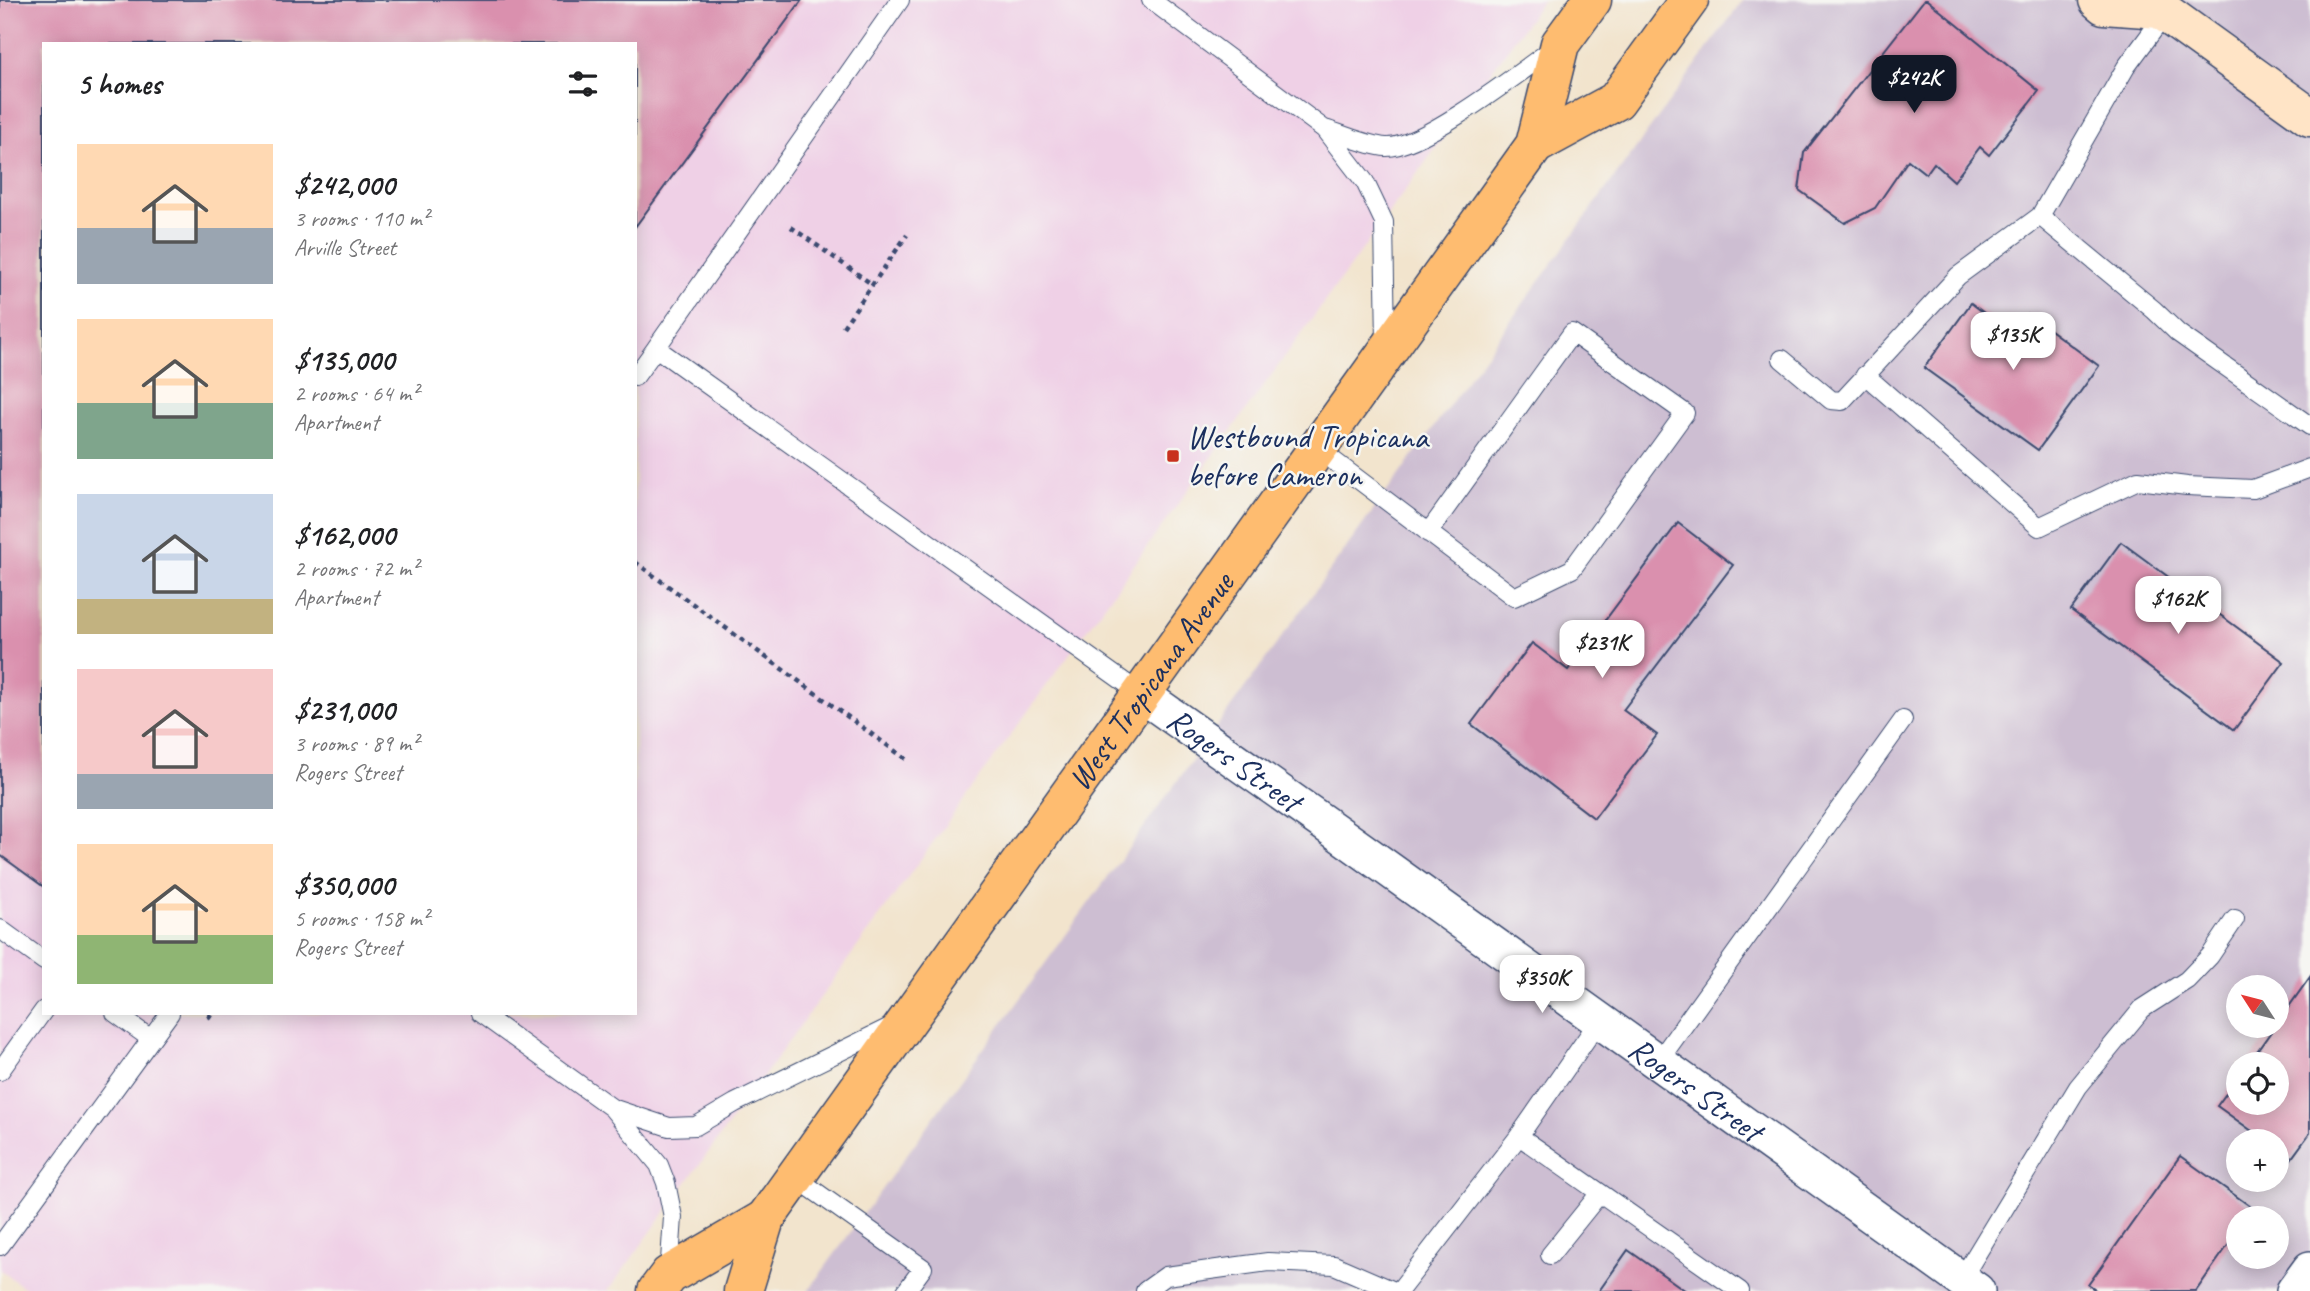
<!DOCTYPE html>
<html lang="en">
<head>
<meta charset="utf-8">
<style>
	:root { --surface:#fff; --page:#f6f6f6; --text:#202124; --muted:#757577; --accent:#111827 }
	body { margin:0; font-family:Caveat,sans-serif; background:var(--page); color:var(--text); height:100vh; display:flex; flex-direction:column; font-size:26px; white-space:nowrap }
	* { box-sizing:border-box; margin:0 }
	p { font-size:23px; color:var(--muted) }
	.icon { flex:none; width:38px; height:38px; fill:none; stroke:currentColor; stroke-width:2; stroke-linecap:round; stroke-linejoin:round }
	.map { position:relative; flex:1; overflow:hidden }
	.drawer { position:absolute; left:42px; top:42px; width:595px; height:973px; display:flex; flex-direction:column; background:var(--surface); border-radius:0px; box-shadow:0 4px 18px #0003 }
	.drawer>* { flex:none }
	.needle { width:46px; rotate:306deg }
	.tools { position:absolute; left:2226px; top:975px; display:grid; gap:14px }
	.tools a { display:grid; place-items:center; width:63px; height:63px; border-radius:50%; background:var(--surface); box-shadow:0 4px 18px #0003; font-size:35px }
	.price { position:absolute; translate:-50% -60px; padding:0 16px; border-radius:14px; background:#fff; color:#222; font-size:23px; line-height:46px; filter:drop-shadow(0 2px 4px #0008) }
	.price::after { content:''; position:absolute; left:50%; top:42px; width:21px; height:16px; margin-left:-10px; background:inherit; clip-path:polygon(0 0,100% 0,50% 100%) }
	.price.on { background:var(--accent); color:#fff }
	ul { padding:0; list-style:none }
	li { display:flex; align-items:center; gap:21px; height:175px; padding:0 35px }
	li span { display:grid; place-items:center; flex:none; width:196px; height:140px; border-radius:0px; color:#555 }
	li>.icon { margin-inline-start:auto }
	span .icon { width:84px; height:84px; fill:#fffc; stroke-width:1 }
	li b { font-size:30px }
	h2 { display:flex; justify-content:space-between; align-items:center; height:84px; padding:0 35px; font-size:30px }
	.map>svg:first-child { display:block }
</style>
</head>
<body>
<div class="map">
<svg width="2310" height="1291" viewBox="0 0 2310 1291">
	<rect width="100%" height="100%" fill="#f6f6f2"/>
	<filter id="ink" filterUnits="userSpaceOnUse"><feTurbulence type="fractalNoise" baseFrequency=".0143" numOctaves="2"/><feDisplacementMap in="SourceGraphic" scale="14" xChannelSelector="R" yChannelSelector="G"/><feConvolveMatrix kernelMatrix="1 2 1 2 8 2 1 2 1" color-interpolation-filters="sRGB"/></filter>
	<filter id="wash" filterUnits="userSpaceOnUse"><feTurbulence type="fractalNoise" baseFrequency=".00686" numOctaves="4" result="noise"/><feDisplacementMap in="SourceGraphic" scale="28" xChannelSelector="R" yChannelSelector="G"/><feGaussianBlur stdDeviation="1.57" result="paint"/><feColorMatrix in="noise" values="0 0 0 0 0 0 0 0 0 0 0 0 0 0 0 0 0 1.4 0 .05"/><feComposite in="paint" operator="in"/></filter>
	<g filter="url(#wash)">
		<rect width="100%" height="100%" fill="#f2e4cd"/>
		<path fill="#efd0e6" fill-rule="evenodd" d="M 0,0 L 1543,0 L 608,1291 L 29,1291 L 0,1270 ZM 44,44 L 635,44 L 635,1013 L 44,1013 Z"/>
		<path fill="#cdbed2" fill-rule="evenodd" d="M 1743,0 L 2310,0 L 2310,1291 L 808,1291 ZM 2238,987 L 2277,987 L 2277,1026 L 2238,1026 ZM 2238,1064 L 2277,1064 L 2277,1102 L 2238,1102 ZM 2238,1141 L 2277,1141 L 2277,1180 L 2238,1180 ZM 2238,1218 L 2277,1218 L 2277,1256 L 2238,1256 Z"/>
		<g id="blocks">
			<path fill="#da90ae" d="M 0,0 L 802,0 L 635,227 L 635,44 L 44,44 L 44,887 L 0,855 Z
				M 1924,0 L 1927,0 L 2039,91 L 1989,155 L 1980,147 L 1954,181 L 1934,163 L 1926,174 L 1908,160 L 1875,208 L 1845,223 L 1799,190 L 1804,153 Z
				M 1971,303 L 2013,335 L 2028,314 L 2099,366 L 2038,450 L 1924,368 Z
				M 1678,523 L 1733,565 L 1623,710 L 1657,735 L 1594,818 L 1471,724 L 1532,643 L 1568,670 Z
				M 2121,542 L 2284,662 L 2234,730 L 2071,610 Z
				M 2310,977 L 2310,1133 L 2291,1159 L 2277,1149 L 2277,1141 L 2266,1141 L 2217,1106 L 2238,1077 L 2238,1102 L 2277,1102 L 2277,1064 L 2248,1064 Z
				M 2180,1156 L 2254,1209 L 2248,1218 L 2238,1218 L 2238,1231 L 2196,1291 L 2097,1291 L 2088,1285 Z
				M 1628,1250 L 1686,1291 L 1599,1291 Z"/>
		</g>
	</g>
	<g filter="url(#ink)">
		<use href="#blocks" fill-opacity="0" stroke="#3b4a6f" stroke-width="2"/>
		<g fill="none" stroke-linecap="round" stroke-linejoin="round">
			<g stroke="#3b4a6f" stroke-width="20">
				<path id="lane" d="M 1151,0 L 1324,129 L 1365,182 L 1384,222 L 1386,342
					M 2166,13 L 2126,67 L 2040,216 L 2154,310 L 2178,333 L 2310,426
					M 1324,129 C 1342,134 1368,146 1386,147 C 1421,149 1523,70 1555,47
					M 656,348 L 900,0
					M 1782,359 L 1831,400 L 1842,401 L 1958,276 L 2040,216
					M 1865,375 L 2039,527 L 2138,480 L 2187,486 L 2253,489 L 2310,468
					M 635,377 L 656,348 L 1141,694
					M 1318,449 L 1514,597 L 1572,569 L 1685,413 L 1572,333 L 1428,533
					M 0,929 L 44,961
					M 115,1013 L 151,1039
					M 480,1013 L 612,1108 L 659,1165 L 666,1183 L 673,1217 L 669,1275
					M 1599,1021 L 1519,1136 L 1740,1291
					M 1657,1063 L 1903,720
					M 0,1071 L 44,1010
					M 612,1108 L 669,1127 L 696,1126 L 735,1103 L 892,1026
					M 795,1177 L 923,1268 L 906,1291
					M 0,1246 L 170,1013
					M 1550,1255 L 1600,1193
					M 1961,1280 L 2078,1087 L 2142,1009 L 2187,980 L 2210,956 L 2235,919
					M 1145,1291 L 1166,1276 L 1268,1262 L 1334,1265 L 1394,1291
					M 1399,1291 L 1519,1136"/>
			</g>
			<g stroke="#3b4a6f" stroke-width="38">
				<g id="street">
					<path id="s1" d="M 1141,694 L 1345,838 L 1977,1291"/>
					<path d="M 2294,1291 L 2310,1269"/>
				</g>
			</g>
			<g stroke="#3b4a6f" stroke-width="41">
				<path id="secondary" d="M 2098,0 L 2104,5 L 2160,9 L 2310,117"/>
			</g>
			<g stroke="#3b4a6f" stroke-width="41">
				<g id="primary">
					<path d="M 1535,145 L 1616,101 L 1689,0"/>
					<path d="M 657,1291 L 669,1275 L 765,1219"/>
					<path id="s2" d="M 743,1291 L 765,1219 L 1535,145 L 1560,44 L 1592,0"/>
				</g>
			</g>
			<path stroke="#3b4a6f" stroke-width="4.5" stroke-dasharray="5 5" stroke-linecap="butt" d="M 791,227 L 873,285
				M 843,327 L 907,235
				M 635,562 L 906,759
				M 208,1018 L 212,1013"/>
			<use href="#lane" stroke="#fff" stroke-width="18"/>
			<use href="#street" stroke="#fff" stroke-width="35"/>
			<use href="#secondary" stroke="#ffe4c6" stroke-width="38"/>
			<use href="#primary" stroke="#febc70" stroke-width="38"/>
		</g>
	</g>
	<rect fill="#c8321e" stroke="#f6f6f2" stroke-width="2.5" x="1166" y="449" width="14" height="14" rx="3.5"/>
	<g text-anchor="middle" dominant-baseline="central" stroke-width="5" stroke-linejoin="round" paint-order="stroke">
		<g font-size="33" fill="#1b2f5e" stroke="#f6f6f2" text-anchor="start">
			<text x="1187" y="437">Westbound Tropicana<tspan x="1187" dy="38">before Cameron</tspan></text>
		</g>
		<g font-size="33" fill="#1b2f5e" stroke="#f6f6f2">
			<text stroke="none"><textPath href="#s2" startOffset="737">West Tropicana Avenue</textPath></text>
			<text stroke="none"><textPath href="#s1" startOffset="114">Rogers Street</textPath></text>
			<text stroke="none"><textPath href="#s1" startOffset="681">Rogers Street</textPath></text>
		</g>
	</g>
</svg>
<div class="tools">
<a><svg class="needle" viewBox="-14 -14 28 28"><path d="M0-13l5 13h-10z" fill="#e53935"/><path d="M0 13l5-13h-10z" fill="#757577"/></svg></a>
<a><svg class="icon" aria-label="locate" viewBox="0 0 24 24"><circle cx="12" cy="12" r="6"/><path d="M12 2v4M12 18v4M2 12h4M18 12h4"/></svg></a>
<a>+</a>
<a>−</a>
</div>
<b class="price on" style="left:1914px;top:115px">$242K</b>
<b class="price" style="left:2013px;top:372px">$135K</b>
<b class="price" style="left:2178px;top:636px">$162K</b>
<b class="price" style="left:1602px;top:680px">$231K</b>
<b class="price" style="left:1542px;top:1015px">$350K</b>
<section class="drawer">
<h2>5 homes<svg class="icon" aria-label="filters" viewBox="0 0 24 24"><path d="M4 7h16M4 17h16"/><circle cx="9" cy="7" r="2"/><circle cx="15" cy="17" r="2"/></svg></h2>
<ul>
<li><span style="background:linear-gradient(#ffd9b3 60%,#9aa5b1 0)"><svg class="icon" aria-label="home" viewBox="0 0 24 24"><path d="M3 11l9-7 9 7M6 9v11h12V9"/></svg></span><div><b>$242,000</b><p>3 rooms · 110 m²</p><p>Arville Street</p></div></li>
<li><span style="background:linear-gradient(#ffd9b3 60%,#7fa58c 0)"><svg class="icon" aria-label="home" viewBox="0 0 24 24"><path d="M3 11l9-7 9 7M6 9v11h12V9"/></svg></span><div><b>$135,000</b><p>2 rooms · 64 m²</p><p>Apartment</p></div></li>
<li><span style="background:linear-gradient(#c9d6e8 75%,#c2b280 0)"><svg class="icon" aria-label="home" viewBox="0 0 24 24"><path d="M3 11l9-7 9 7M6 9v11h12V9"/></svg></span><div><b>$162,000</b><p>2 rooms · 72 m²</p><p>Apartment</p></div></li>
<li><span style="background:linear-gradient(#f6c9c9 75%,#9aa5b1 0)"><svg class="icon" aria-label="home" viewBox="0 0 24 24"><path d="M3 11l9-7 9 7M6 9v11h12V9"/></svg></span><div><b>$231,000</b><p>3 rooms · 89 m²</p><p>Rogers Street</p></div></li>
<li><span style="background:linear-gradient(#ffd9b3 65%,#8fb573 0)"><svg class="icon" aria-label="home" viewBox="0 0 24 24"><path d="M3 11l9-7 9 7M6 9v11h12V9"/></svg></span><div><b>$350,000</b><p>5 rooms · 158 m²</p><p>Rogers Street</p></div></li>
</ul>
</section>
</div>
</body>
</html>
